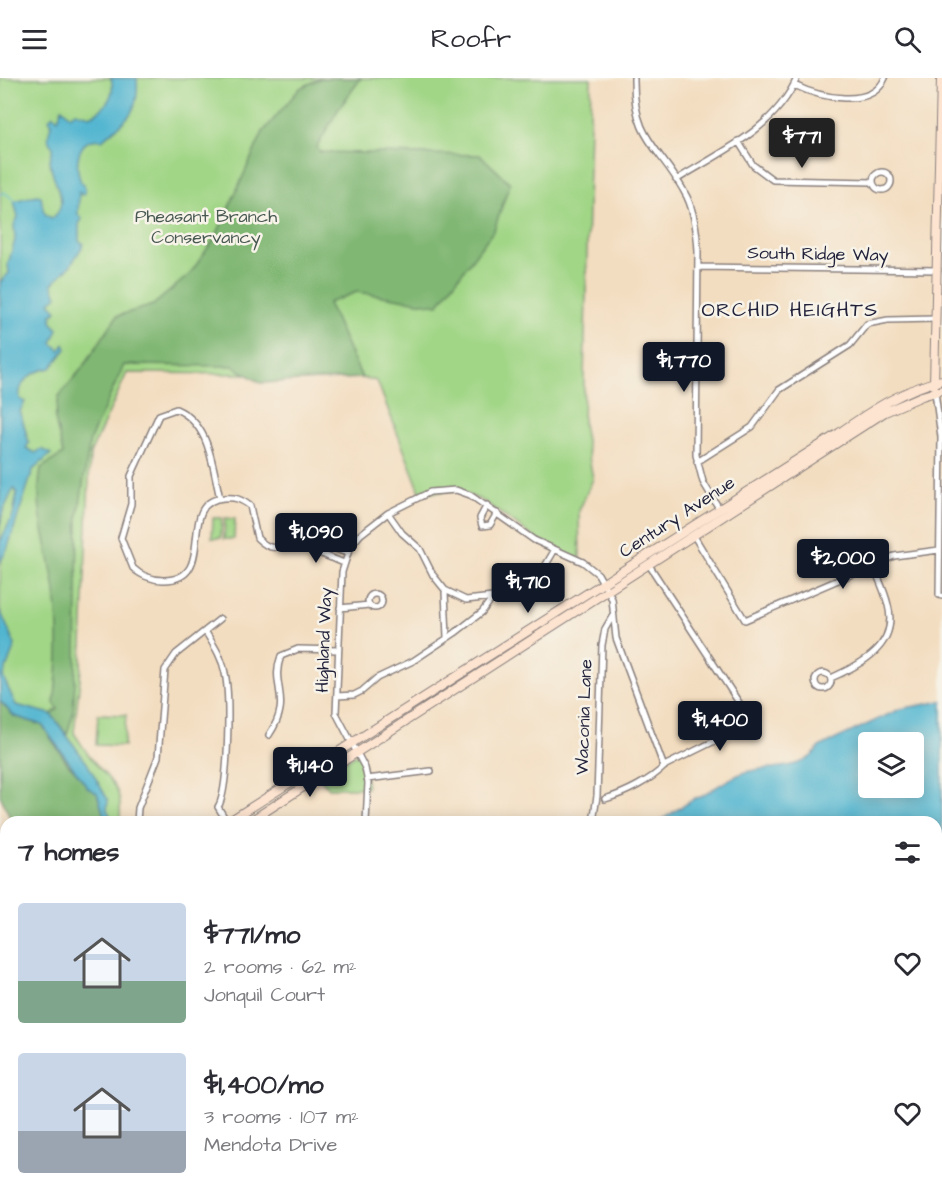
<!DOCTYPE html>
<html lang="en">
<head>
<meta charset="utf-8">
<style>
	:root { --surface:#fff; --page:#f7f7f7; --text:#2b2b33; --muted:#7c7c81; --accent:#111827 }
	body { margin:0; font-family:"Architects Daughter",sans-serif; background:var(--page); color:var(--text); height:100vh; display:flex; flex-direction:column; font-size:22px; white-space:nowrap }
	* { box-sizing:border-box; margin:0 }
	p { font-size:20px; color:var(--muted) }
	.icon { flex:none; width:33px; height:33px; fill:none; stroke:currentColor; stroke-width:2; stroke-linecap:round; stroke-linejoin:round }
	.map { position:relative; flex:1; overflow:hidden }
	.side { position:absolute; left:0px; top:738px; width:942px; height:384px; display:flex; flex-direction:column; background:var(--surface); border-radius:18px 18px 0 0; box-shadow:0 3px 15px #0003 }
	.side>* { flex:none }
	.controls { position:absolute; left:858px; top:654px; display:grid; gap:12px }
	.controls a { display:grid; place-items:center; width:66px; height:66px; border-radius:6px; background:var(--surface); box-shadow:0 3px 15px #0003; font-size:30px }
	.price { position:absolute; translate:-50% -51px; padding:0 14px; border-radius:6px; background:var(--accent); color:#fff; font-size:20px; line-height:39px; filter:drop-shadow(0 2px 3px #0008) }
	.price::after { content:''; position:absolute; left:50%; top:36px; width:18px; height:14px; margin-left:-9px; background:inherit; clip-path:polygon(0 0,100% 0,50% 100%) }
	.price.active { background:#222; color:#fff }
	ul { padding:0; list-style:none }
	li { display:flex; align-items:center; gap:18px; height:150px; padding:0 18px }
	li span { display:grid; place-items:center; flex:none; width:168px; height:120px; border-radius:6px; color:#555 }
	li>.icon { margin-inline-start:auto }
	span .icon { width:72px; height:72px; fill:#fffc; stroke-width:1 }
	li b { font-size:26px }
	h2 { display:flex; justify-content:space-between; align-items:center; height:72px; padding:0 18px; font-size:26px }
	header { display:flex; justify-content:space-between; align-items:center; height:78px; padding:0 18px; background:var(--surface); font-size:27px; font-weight:600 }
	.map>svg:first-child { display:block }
</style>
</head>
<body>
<header><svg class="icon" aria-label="menu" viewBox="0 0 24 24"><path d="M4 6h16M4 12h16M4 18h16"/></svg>Roofr<svg class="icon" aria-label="search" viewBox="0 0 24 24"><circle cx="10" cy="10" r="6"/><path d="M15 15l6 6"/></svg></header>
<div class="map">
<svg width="942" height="1122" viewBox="0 0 942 1122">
	<rect width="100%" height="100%" fill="#f7f3e8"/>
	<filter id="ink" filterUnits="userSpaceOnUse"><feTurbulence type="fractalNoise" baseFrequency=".0167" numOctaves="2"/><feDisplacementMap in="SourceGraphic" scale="12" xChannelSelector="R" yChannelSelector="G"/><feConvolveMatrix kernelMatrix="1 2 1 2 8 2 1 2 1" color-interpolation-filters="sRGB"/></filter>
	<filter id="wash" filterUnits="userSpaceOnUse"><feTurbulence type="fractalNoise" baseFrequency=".008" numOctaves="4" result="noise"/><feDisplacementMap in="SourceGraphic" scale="24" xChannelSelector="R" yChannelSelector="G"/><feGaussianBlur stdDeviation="1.35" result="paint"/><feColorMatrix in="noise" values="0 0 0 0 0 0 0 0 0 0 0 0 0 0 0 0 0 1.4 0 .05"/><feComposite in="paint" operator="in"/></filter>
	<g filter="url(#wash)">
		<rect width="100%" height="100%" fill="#f3ddc0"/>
		<path fill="#a1d686" stroke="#627c60" stroke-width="1.5" d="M 0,0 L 591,0 L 583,346 L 593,401 L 579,433 L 580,483 L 554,473 L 483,423 L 456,412 L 421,416 L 377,303 L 362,300 L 335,241 L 249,296 L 127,295 L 90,376 L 81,591 L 74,655 C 81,665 87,677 96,686 C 116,710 122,710 120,744 L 35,744 L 0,698 Z
			M 213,440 L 222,440 L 221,460 L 212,460 Z
			M 225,440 L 235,441 L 234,461 L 224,461 Z
			M 98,636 L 126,637 L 124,668 L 96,667 Z
			M 358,675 L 363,684 L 367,710 L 329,710 L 319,699 Z"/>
		<path fill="#80b773" stroke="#516c57" stroke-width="1.5" d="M 321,0 L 361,0 L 338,32 L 317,69 L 320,74 L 480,77 L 510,105 L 494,152 L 438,227 L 357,214 L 328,225 L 362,300 L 261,305 L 233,288 L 124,287 L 90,362 L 78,439 L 76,587 L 73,636 L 67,657 L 51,636 L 58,631 L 54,625 C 59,588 60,552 55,514 C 50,471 33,434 41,390 L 63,376 L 55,341 L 59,318 L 83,289 L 117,238 L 153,227 L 190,196 L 216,158 L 263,54 L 300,10 Z
			M 0,623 L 14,638 L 42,647 L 68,686 L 97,715 L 106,744 L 12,744 L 0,717 Z
			M 6,1082 L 6,1116 L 16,1116 L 16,1122 L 0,1122 L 0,1092 Z"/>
		<path fill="#51b5d0" stroke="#3a6c86" stroke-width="1.5" fill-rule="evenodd" d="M 111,0 L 137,0 C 140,37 125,42 102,62 C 77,58 74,86 81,104 L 84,106 L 85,115 L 82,117 L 79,114 L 78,137 L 82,141 L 79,146 L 79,163 L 84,166 L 70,188 L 52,206 L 57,218 L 50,224 L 57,233 L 52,236 L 51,244 L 58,251 L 52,265 L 60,272 L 64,266 L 66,271 L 51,290 C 35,292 17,303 20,321 L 25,324 L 20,333 L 29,365 L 26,370 L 35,375 L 42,371 L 51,376 L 33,392 L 8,469 L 0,485 L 0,464 L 13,437 L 17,415 L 14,410 L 3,433 L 0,448 L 0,204 L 9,195 L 8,186 L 15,162 L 14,147 L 18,139 L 14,123 L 37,117 L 41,118 C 43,127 41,137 52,140 C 73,126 50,102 50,83 C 50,79 53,73 53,69 C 45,63 49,53 52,45 L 49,41 L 53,37 L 58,41 L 62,30 L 70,38 L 75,34 L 90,38 C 106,31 116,17 111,0 Z
			M 0,532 L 15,567 L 3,599 L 16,627 L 51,636 L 87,685 L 108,722 L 107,732 L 114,744 L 106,744 L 97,715 L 88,710 L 42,647 L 14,638 L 0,623 Z
			M 942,623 L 942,1122 L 83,1122 L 85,1116 L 936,1116 L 936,744 L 658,744 L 695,720 L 701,719 C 715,710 730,699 746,694 C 769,687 805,694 819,669 L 900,631 ZM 868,664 L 914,664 L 914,710 L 868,710 Z"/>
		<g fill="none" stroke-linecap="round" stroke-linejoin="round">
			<path stroke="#51b5d0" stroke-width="1.5" d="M 0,117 L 4,114 L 15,123"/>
		</g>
	</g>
	<g filter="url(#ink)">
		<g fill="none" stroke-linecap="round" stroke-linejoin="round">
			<g stroke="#8a807e" stroke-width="8">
				<path id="street" d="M 634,0 C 633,65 662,69 687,119 C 695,136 697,154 698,173 L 696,377 L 703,404 L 720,432
					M 794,7 C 819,19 872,32 885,0
					M 738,63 L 753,87 L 773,102 L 873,104
					M873 103a9 9 0 1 1 18 0a9 9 0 1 1-18 0Z
					M 676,102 C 721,74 775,51 797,0
					M 698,189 L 938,192
					M 935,314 L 941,359 L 939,517 L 942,518
					M 697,384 L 752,349 L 779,312 L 850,267 L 867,246 L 888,242 L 936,241
					M 220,420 C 212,389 211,346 176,331 L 159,337 L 131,398 L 131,426 L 121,460 L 133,490 C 140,497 152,502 163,502 C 220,503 174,423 224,420 C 235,419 241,421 250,428 L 257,460 C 280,483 285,457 305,454 L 327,468 L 347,475
					M 487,427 L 480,440 L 482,448 L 490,447 L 497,435
					M 388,435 L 402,455 L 420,471 L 433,497 L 445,512 L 466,522 L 493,519
					M 694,458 L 745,542 L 894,478 L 939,472
					M 293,461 L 299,461 L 319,475 L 344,485
					M 445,514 L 447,559
					M368 523a7 7 0 1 1 14 0a7 7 0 1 1-14 0Z
					M 340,530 L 369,527
					M 205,553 C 213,566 222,579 225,595 C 230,617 229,712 218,729 L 227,744
					M815 603a8 8 0 1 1 16 0a8 8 0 1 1-16 0Z
					M 831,600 C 861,586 899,568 888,527 C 885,513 878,500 873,487
					M 337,618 L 354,617 L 362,613 L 377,600 L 413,583 L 455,555 L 482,534 L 493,519 L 544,490 L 554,473
					M 269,657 C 294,620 269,608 281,578 L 298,571 L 338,572
					M 367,701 L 431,693
					M 605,721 C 626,715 651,702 666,687 L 749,646 L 749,640 L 649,487
					M 137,744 L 138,730 L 158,679 L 165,592 L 176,576 L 220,541
					M 366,744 L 368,705 L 365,690 L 336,635 L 342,494 L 350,469 L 361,456 L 388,435 L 430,414 L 456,412 L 470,417 L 534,462 L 583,484 L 598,496 L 612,521 L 616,560 L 664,689
					M 593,744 L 597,718 L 602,567 L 605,551 L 612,539
					M 0,797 L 6,813
					M 0,1057 L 6,1051
					M 24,1116 L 24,1122"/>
			</g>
			<g stroke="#8a807e" stroke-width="10">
				<path id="secondary" d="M 934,307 L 941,0
					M 228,744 L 839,355 C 872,332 902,312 942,302
					M 249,744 L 885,334 L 922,318 L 942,312
					M 0,889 L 6,886
					M 0,903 L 6,899"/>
			</g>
			<use href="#street" stroke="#fff" stroke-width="5"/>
			<use href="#secondary" stroke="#fde4d0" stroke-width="8"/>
		</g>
	</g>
	<g text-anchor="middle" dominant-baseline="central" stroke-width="5" stroke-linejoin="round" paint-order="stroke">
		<g font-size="18" fill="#485852" stroke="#f7f3e8">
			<text x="206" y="138">Pheasant Branch<tspan x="206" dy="21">Conservancy</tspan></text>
		</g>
		<g font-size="18" fill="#22223b" stroke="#f7f3e8">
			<text transform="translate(818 176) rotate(1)">South Ridge Way</text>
			<text transform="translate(677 439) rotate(-33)">Century Avenue</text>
			<text transform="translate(324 562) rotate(-88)">Highland Way</text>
			<text transform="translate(584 639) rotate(-88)">Waconia Lane</text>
		</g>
		<g font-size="20" letter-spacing="1.5" fill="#22223b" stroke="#f7f3e8">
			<text x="790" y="232">ORCHID HEIGHTS</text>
		</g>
	</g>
</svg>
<div class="controls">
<a><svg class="icon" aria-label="layers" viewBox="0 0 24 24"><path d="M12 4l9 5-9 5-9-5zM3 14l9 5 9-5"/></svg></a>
</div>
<b class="price active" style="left:802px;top:91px">$771</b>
<b class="price" style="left:684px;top:315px">$1,770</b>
<b class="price" style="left:316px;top:486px">$1,090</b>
<b class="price" style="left:843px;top:512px">$2,000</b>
<b class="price" style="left:528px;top:536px">$1,710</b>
<b class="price" style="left:720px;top:674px">$1,400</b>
<b class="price" style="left:310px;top:720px">$1,140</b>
<section class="side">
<h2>7 homes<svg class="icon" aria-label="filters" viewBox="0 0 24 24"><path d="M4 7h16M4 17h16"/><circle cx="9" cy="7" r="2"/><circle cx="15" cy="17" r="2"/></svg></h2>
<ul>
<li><span style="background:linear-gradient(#c9d6e8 65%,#7fa58c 0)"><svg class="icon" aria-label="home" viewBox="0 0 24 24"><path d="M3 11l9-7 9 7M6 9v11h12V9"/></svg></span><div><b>$771/mo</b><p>2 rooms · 62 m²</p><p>Jonquil Court</p></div><svg class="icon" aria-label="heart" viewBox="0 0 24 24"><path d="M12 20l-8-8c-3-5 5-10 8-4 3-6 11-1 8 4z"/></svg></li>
<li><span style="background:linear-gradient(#c9d6e8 65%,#9aa5b1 0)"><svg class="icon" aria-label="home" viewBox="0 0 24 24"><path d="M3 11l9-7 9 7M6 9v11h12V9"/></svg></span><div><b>$1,400/mo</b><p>3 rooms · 107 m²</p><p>Mendota Drive</p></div><svg class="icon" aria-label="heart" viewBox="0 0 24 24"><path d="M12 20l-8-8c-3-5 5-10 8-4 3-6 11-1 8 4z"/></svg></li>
</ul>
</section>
</div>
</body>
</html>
